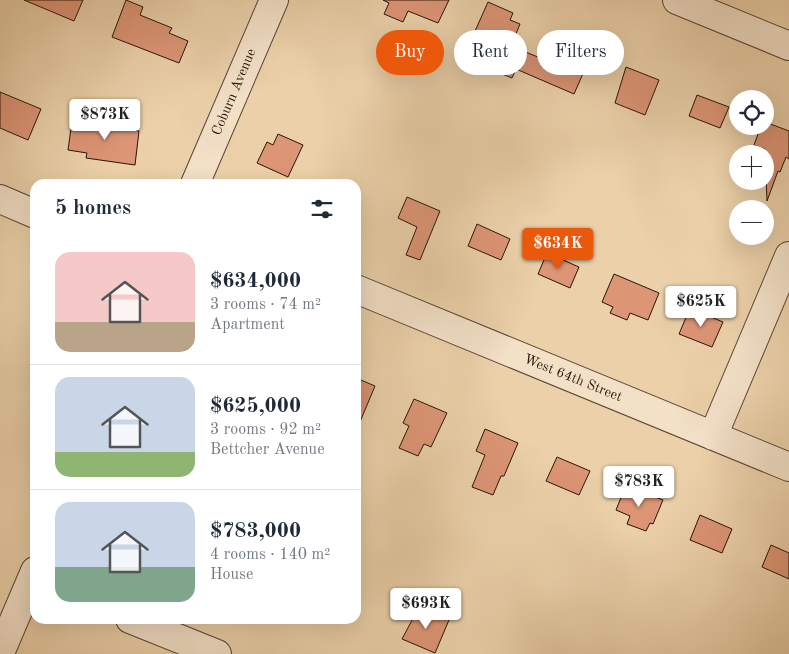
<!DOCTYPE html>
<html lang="en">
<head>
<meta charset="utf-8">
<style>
	:root { --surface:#fff; --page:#f2f2f3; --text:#1f2937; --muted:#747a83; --line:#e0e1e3; --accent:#ea580c }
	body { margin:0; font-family:"Old Standard TT",serif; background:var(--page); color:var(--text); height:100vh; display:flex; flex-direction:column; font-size:19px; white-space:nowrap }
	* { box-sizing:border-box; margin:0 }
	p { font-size:16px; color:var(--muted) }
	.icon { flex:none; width:28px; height:28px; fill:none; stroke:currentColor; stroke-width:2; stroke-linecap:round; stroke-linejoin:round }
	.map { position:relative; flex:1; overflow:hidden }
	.sheet { position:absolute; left:30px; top:179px; width:331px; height:445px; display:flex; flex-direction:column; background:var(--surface); border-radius:15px; box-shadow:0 5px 20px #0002 }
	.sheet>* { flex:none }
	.guide { position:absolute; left:376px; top:30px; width:338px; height:45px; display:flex; gap:10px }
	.fabs { position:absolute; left:729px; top:90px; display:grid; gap:10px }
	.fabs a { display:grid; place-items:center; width:45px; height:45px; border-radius:50%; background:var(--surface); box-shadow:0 5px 20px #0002; font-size:25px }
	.price { position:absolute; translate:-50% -42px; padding:0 11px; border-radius:5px; background:#fff; color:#222; font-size:16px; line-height:32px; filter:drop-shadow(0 1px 2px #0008) }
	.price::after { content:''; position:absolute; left:50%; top:30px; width:15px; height:11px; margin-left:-8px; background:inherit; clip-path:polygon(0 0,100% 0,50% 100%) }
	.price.current { background:var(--accent); color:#fff }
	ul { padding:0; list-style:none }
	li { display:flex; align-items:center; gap:15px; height:125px; padding:0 25px }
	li+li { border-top:1px solid var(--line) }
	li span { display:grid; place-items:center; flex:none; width:140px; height:100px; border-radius:15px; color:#555 }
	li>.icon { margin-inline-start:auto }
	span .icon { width:60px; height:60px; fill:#fffc; stroke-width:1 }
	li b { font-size:21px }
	h2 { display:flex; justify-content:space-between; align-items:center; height:60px; padding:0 25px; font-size:21px }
	.chip { padding:0 18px; border-radius:22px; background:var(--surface); box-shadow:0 5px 20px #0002; font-size:18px; line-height:45px }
	.chip.current { background:var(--accent); color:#fff }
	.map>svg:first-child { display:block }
</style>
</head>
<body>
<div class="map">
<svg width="789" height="654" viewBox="0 0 789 654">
	<rect width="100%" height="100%" fill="#ebd0a9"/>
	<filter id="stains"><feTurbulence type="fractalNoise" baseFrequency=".004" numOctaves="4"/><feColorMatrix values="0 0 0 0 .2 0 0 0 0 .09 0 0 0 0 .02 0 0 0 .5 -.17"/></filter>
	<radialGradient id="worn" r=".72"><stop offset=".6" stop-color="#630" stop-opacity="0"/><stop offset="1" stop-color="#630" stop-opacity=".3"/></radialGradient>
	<path fill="#dc9575" stroke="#28150a" d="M 24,0 L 83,0 L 74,21 Z
		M 126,0 L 143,7 L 140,15 L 172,28 L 169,33 L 188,41 L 179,63 L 112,37 Z
		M 383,0 L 449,0 L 438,23 L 408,11 L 403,22 L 384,14 L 389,3 Z
		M 488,2 L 513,13 L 510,20 L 520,24 L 511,46 L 550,62 L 553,56 L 585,69 L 574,94 L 516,69 L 512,78 L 463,58 Z
		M 626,67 L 659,80 L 645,115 L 615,103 Z
		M 0,92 L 41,109 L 28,140 L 0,128 Z
		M 697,95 L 729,107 L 720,128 L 689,116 Z
		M 104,116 L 128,120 L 126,129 L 139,131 L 135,165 L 86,158 L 87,153 L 68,150 L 72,121 L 102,125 Z
		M 765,122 L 789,131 L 789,159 L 786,157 L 780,172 L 778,171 L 767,201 L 765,149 L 754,145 L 761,126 L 765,126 Z
		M 278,134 L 303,145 L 288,177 L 257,163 L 267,142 L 273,145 Z
		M 407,197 L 440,211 L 420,260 L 406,255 L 417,227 L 398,218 Z
		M 477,224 L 510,239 L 501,260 L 468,246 Z
		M 547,253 L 579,267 L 570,288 L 538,274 Z
		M 614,274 L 659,293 L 648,320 L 630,313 L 627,320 L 610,313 L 613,307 L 602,302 Z
		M 690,308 L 723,322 L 712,347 L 679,334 Z
		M 356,378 L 375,386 L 357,429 L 356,429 Z
		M 414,399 L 447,413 L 431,447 L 424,444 L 418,456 L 399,448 L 409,426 L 403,423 Z
		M 485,429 L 518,443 L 504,476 L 501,476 L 493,495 L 472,487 L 485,455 L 476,451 Z
		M 557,457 L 590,471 L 579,495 L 546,481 Z
		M 626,485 L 663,500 L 653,524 L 650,523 L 646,531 L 627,524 L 630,516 L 616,510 Z
		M 700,515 L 732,529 L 722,553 L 690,540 Z
		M 771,545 L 789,553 L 789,579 L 762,567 Z
		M 419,607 L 449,620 L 435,653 L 402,639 Z"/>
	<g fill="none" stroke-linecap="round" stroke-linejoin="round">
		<g stroke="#594432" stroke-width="30">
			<path id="minor" d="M 677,0 L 789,46
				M 195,184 L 274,0
				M 0,199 L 35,214
				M 356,289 L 789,467
				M 713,436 L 789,256
				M 130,619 L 217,654
				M 0,653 L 35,571"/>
		</g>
		<use href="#minor" stroke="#f2e0c7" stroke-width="28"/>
	</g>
	<g text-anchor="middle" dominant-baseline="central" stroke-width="4" stroke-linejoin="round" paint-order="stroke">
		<g font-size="14" fill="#28150a" stroke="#f2e0c7">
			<text transform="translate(234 92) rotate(-67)">Coburn Avenue</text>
			<text transform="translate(573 378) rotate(22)">West 64th Street</text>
		</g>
	</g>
	<rect width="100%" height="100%" filter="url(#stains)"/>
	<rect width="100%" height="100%" fill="url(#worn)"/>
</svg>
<div class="fabs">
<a><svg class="icon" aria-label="locate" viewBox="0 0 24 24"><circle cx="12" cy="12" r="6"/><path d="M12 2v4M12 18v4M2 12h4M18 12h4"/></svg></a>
<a>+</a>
<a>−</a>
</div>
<b class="price" style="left:105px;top:141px">$873K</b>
<b class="price current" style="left:558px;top:270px">$634K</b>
<b class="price" style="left:701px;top:328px">$625K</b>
<b class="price" style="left:639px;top:508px">$783K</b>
<b class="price" style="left:426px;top:630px">$693K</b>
<div class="guide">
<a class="chip current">Buy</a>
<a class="chip">Rent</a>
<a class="chip">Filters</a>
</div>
<section class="sheet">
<h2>5 homes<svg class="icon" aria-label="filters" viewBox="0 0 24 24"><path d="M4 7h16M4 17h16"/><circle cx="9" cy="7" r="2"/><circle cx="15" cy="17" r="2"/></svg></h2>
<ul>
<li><span style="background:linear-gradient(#f6c9c9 70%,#b9a48a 0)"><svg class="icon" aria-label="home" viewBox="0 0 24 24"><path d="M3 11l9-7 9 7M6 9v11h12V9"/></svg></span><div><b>$634,000</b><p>3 rooms · 74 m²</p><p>Apartment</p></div></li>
<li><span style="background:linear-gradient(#c9d6e8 75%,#8fb573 0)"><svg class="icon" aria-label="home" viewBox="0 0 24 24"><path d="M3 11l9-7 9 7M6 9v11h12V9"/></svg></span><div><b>$625,000</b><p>3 rooms · 92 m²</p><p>Bettcher Avenue</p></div></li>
<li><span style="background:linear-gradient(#c9d6e8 65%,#7fa58c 0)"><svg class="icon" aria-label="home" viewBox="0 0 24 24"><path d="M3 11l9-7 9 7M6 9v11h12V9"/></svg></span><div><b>$783,000</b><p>4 rooms · 140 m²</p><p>House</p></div></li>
</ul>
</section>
</div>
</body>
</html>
